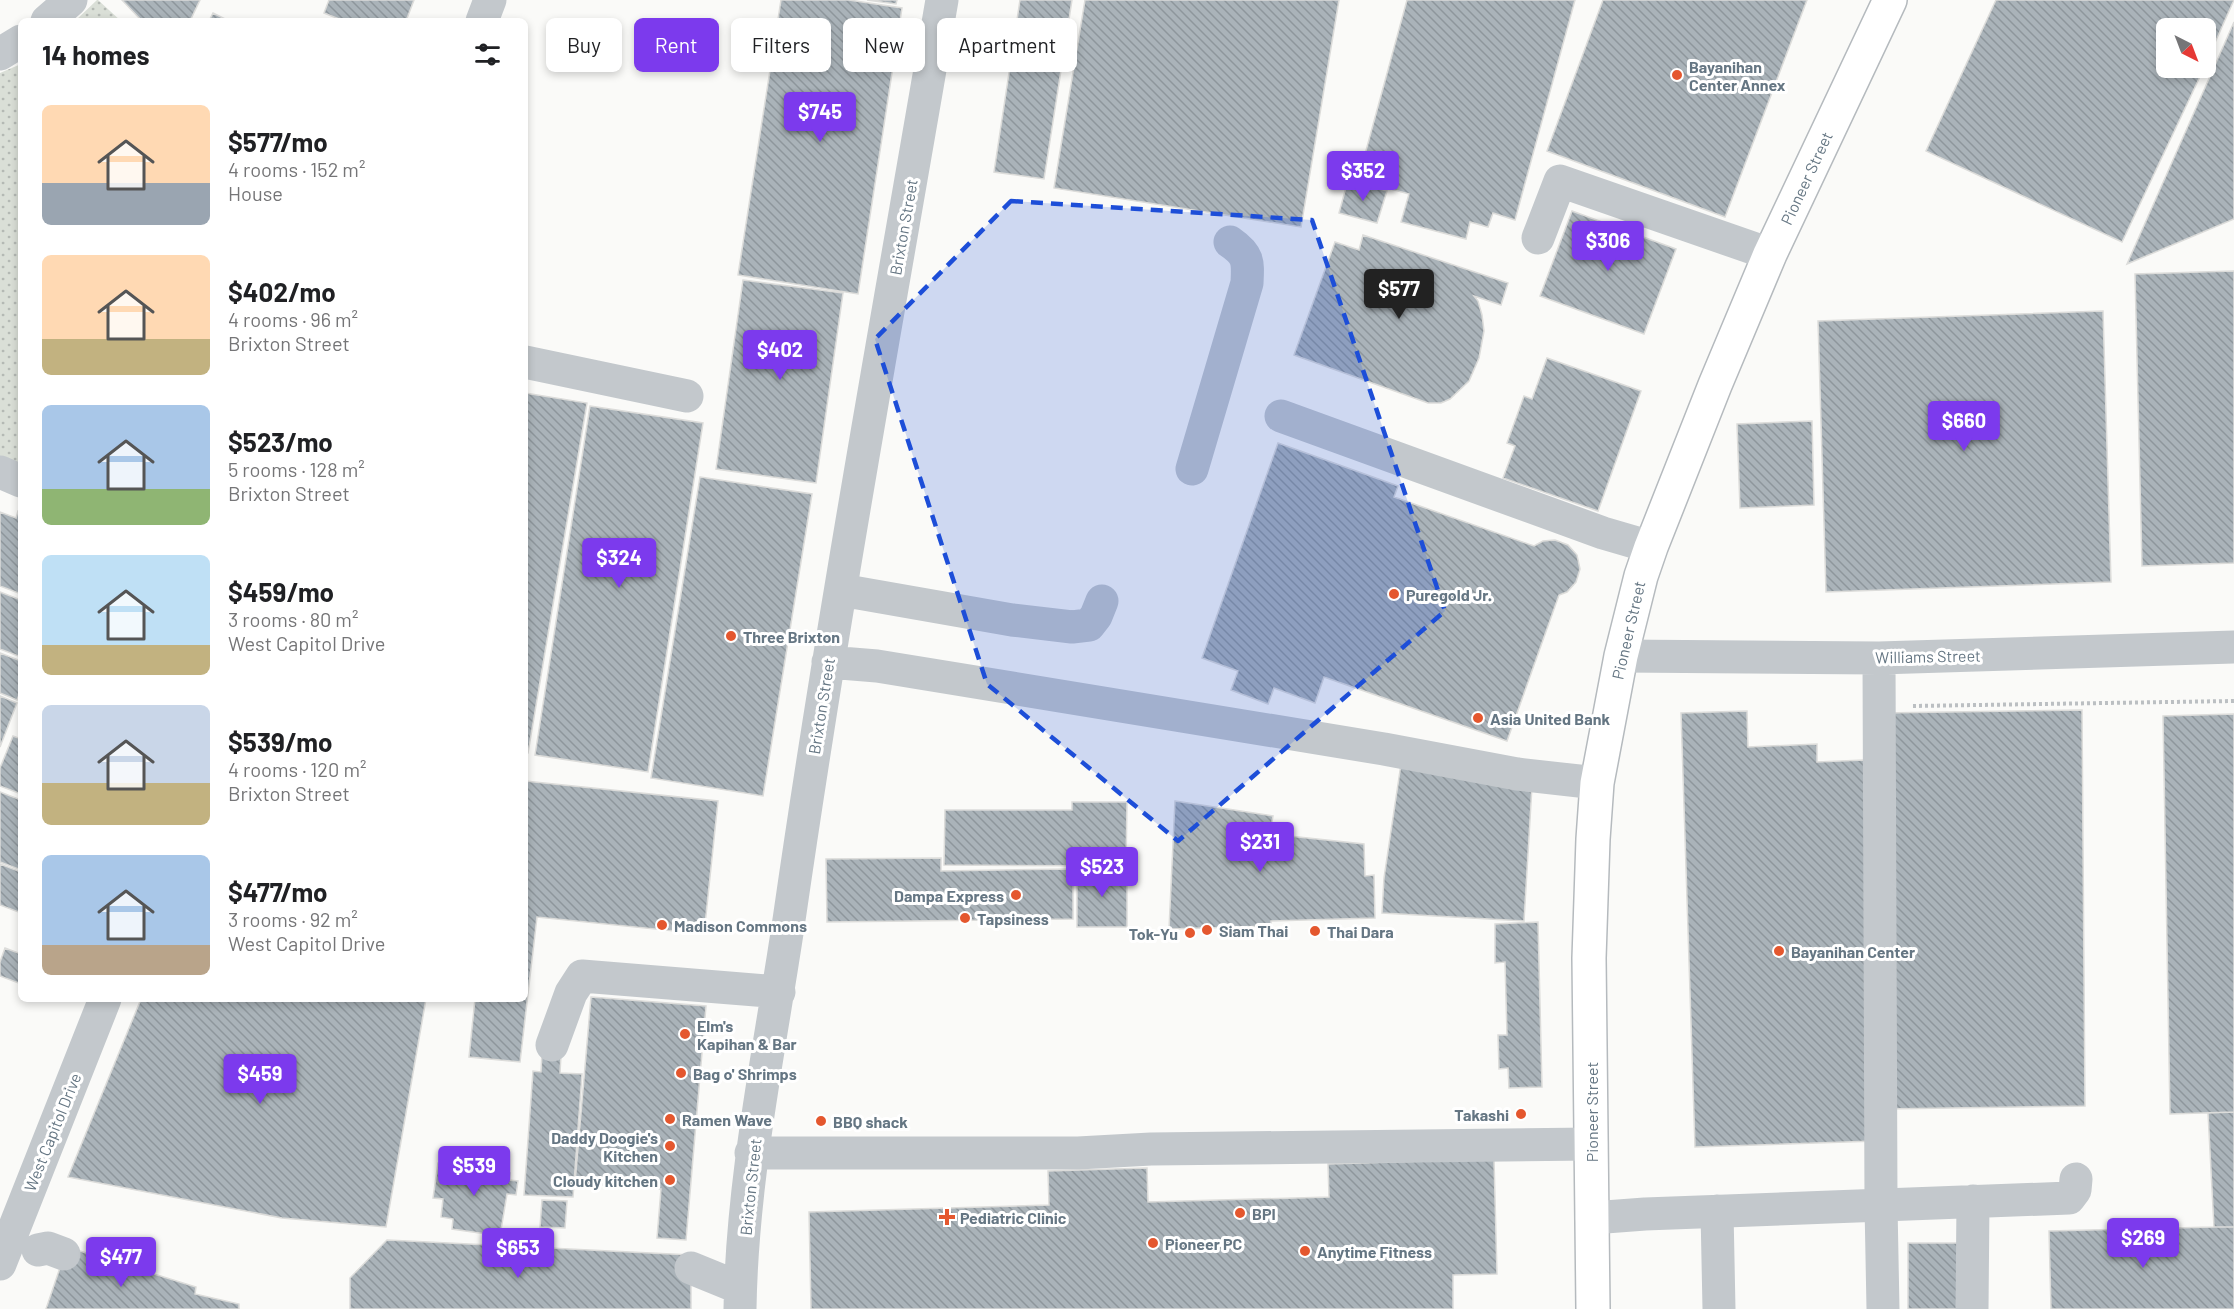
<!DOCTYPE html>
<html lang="en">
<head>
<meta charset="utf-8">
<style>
	:root { --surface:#fff; --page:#f6f6f6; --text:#202124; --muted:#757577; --accent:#7c3aed }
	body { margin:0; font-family:Barlow,sans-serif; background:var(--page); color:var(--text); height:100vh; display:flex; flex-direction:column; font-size:22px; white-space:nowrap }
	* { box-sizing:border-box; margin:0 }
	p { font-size:20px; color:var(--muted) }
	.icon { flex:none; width:33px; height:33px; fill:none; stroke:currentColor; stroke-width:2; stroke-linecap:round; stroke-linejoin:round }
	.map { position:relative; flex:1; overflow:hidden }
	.panel { position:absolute; left:18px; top:18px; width:510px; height:984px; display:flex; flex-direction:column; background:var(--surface); border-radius:9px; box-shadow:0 3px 9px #0003 }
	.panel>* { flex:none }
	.top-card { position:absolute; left:546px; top:18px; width:570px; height:54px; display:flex; gap:12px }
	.needle { width:39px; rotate:138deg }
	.controls { position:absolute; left:2156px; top:18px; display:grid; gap:12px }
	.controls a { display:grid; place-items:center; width:60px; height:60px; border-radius:9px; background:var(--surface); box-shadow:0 3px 9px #0003; font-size:30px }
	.price { position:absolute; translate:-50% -51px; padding:0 14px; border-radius:6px; background:var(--accent); color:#fff; font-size:20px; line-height:39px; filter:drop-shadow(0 2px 3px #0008) }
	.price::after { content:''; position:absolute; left:50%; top:36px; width:18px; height:14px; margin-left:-9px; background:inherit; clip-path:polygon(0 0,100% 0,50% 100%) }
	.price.selected { background:#222; color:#fff }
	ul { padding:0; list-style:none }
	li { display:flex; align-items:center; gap:18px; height:150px; padding:0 24px }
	li span { display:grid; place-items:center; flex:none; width:168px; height:120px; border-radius:9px; color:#555 }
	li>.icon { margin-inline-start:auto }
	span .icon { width:72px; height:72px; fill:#fffc; stroke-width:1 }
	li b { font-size:26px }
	h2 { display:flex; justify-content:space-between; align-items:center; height:72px; padding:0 24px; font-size:26px }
	.tag { padding:0 21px; border-radius:9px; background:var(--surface); box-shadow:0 3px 9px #0003; font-size:21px; line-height:54px }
	.tag.selected { background:var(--accent); color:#fff }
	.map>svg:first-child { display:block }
</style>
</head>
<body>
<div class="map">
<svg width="2234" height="1309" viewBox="0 0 2234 1309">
	<defs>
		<pattern id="green-dots" width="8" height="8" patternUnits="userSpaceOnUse" patternTransform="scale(1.5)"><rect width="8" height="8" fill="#dadfd7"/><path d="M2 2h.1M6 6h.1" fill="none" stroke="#b4b9b4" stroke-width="1.8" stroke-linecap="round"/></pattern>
		<pattern id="building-back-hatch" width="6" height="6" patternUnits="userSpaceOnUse" patternTransform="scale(1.5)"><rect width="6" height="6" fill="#aab3b9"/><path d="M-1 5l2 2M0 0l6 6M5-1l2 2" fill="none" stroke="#8e969c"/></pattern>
	</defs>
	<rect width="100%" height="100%" fill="#fafaf8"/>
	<path fill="url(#green-dots)" d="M 97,0 L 98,0 L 121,21 L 75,21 Z
		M 21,64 L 21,467 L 0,456 L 0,73 Z"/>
	<path fill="url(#building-back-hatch)" stroke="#dcdcda" stroke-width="1.5" d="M 122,0 L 200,0 L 190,21 L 142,21 Z
		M 329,0 L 414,0 L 406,21 L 344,21 L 324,13 Z
		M 781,0 L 849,0 L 902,8 L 858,294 L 738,275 Z
		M 867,0 L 897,0 L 896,4 Z
		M 1020,0 L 1072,0 L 1044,179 L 994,172 Z
		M 1085,0 L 1339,0 L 1301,227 L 1054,188 Z
		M 1407,0 L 1575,0 L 1515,220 L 1493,213 L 1488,227 L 1470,222 L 1466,239 L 1401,222 L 1409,194 L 1358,180 Z
		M 1603,0 L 1807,0 L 1725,217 L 1547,151 Z
		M 1996,0 L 2234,0 L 2205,65 L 2205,28 L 2166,28 L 2166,68 L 2204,68 L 2122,242 L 1926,151 Z
		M 213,13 L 229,21 L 209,21 Z
		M 2234,22 L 2234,219 L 2127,264 Z
		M 1348,180 L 1387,191 L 1377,223 L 1339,213 Z
		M 1572,211 L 1676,249 L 1644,334 L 1540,296 Z
		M 1363,235 L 1508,283 L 1501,305 L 1474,296 L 1478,301 L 1482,315 L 1484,331 L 1479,358 L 1469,381 L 1450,399 L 1441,403 L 1428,403 L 1294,355 L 1335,242 L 1359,250 Z
		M 2234,271 L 2234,563 L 2142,566 L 2135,274 Z
		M 743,280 L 843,293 L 816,483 L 716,469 Z
		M 2103,311 L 2111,582 L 1826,592 L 1818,321 Z
		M 1547,358 L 1641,391 L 1598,511 L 1503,478 L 1515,446 L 1507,443 L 1524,396 L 1532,399 Z
		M 525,393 L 587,403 L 528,753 L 525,753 Z
		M 590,406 L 703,423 L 648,772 L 535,755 Z
		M 1812,421 L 1814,505 L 1740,508 L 1737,424 Z
		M 1278,443 L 1398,486 L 1394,497 L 1534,546 L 1543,541 L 1555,540 L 1568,545 L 1577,555 L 1580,569 L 1576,582 L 1567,592 L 1559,595 L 1507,741 L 1324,677 L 1315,703 L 1274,688 L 1268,704 L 1231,690 L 1238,671 L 1202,658 Z
		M 700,477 L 812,494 L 763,796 L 651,778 Z
		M 18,511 L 21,512 L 21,594 L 0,586 L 0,512 L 16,518 Z
		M 0,592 L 21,600 L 21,657 L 0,649 Z
		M 0,653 L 21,661 L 21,690 L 17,700 L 0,693 Z
		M 0,696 L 17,703 L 0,747 Z
		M 2082,710 L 2085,1106 L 1884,1109 L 1881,713 Z
		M 1747,711 L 1748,747 L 1817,744 L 1817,762 L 1864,760 L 1876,1141 L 1695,1147 L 1681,713 Z
		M 2234,714 L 2234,1112 L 2170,1114 L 2163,716 Z
		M 13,736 L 21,739 L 21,794 L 0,786 L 0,768 Z
		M 1401,764 L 1532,786 L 1524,921 L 1382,913 L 1384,878 Z
		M 525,781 L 718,801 L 704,934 L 537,917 L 520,1062 L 469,1057 L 475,999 L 525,999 Z
		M 0,792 L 21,800 L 21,870 L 0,862 Z
		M 1175,801 L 1273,816 L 1270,834 L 1364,844 L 1365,876 L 1374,875 L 1375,918 L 1271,921 L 1271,926 L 1169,929 Z
		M 1072,802 L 1127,802 L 1126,866 L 944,865 L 945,810 L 1072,810 Z
		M 941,858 L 941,871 L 1073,869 L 1073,919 L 827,922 L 826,859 Z
		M 0,864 L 21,872 L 21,913 L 0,905 Z
		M 1127,869 L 1127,927 L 1077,927 L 1077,870 Z
		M 1538,922 L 1542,1087 L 1509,1088 L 1508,1068 L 1499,1069 L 1498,1035 L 1507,1035 L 1505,962 L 1495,963 L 1495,924 Z
		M 5,948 L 21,954 L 21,984 L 0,976 L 0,962 Z
		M 591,997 L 706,1006 L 686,1240 L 657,1238 L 661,1189 L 575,1183 Z
		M 141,999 L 426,999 L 386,1227 L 282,1218 L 68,1177 Z
		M 542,1053 L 561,1055 L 560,1073 L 582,1074 L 573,1197 L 524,1195 L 533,1071 L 541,1072 Z
		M 2234,1112 L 2234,1227 L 2214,1227 L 2208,1113 Z
		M 1494,1159 L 1497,1274 L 1453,1275 L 1453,1309 L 811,1309 L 809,1212 L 1049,1205 L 1048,1171 L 1147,1168 L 1148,1202 L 1329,1197 L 1328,1164 Z
		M 438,1163 L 510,1173 L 509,1180 L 518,1181 L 516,1195 L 507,1194 L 500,1236 L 452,1229 L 453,1219 L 441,1217 L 443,1199 L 433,1198 Z
		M 542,1200 L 567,1201 L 565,1228 L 540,1227 Z
		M 2214,1227 L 2234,1227 L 2234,1309 L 2051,1309 L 2049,1231 Z
		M 387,1240 L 691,1255 L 691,1309 L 350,1309 L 350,1278 Z
		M 1908,1243 L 1964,1243 L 1963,1309 L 1908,1309 Z
		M 67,1247 L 196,1287 L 195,1294 L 239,1304 L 239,1309 L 46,1309 Z"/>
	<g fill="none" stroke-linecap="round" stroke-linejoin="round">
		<g stroke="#b5babe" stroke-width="36">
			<path id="major" d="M 1593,1309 L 1589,958 L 1593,839 L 1597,783 L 1621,656 L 1641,576 L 1651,547 L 1715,385 L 1770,254 L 1890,0"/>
		</g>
		<path stroke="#bbbfc2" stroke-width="4" stroke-dasharray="3 3" stroke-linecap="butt" d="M 1913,706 L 2234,701"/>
		<path stroke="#c3c8cc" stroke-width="33" d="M 47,21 L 71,0
			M 482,21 L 490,0
			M 0,54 L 21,41
			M 1538,238 L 1560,181 L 1770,254
			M 525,362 L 687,396
			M 1281,416 L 1603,533 L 1651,547
			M 1192,469 L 1247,283 C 1248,262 1249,255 1230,242
			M 0,472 L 21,481
			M 841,590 L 1012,620 L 1072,627 L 1089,625 L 1096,616 L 1102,601
			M 1621,656 L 1879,658 L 2234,647
			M 1879,658 L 1881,1205 L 1883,1309
			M 828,662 L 877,666 L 1384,749 L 1517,774 L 1597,783
			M 552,1045 L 571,993 L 582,976 L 779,992
			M 751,1153 L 1078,1153 L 1151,1149 L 1591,1144
			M 1717,1211 L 1719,1309
			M 1592,1218 L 1645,1214 L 2069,1198 L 2075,1190 L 2076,1179
			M 38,1250 L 48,1248 L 64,1254
			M 0,1264 L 105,999
			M 691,1268 L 740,1288
			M 740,1309 C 742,1176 771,1044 790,913 C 834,608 890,304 942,0
			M 1972,1309 L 1973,1201"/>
		<use href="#major" stroke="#fff" stroke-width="33"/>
	</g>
	<path fill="#1d4ed8" fill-opacity="0.2" stroke="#1d4ed8" stroke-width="4.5" stroke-dasharray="12 8" stroke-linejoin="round" d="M 1011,201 L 1312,220 L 1445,611 L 1178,841 L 987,684 L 875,339 Z"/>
	<g fill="#e4572e" stroke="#fff" stroke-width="2">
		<circle cx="1677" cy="75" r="6"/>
		<circle cx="1394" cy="594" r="6"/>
		<circle cx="731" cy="636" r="6"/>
		<circle cx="1478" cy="718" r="6"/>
		<circle cx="1016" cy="895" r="6"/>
		<circle cx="965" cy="918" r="6"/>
		<circle cx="662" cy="925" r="6"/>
		<circle cx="1207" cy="930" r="6"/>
		<circle cx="1315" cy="931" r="6"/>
		<circle cx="1190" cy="933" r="6"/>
		<circle cx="1779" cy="951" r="6"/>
		<circle cx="685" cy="1034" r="6"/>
		<circle cx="681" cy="1073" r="6"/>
		<circle cx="1521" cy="1114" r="6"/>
		<circle cx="670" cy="1119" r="6"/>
		<circle cx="821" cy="1121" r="6"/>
		<circle cx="670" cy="1146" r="6"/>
		<circle cx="670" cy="1180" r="6"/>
		<circle cx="1240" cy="1213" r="6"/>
		<path d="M944 1208h6v6h6v6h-6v6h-6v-6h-6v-6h6z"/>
		<circle cx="1153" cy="1243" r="6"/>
		<circle cx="1305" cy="1251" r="6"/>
	</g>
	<g text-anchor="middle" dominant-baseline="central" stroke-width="6" stroke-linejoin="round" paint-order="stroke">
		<g font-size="16" font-weight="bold" fill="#657683" stroke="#fff" text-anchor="start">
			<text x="1689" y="66">Bayanihan<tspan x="1689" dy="18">Center Annex</tspan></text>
			<text x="1406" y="594">Puregold Jr.</text>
			<text x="743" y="636">Three Brixton</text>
			<text x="1490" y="718">Asia United Bank</text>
			<text x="1004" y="895" text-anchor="end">Dampa Express</text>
			<text x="977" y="918">Tapsiness</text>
			<text x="674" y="925">Madison Commons</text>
			<text x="1219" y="930">Siam Thai</text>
			<text x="1327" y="931">Thai Dara</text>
			<text x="1178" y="933" text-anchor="end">Tok-Yu</text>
			<text x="1791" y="951">Bayanihan Center</text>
			<text x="697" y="1025">Elm's<tspan x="697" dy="18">Kapihan &amp; Bar</tspan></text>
			<text x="693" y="1073">Bag o' Shrimps</text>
			<text x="1509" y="1114" text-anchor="end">Takashi</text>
			<text x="682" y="1119">Ramen Wave</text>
			<text x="833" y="1121">BBQ shack</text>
			<text x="658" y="1137" text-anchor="end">Daddy Doogie's<tspan x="658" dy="18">Kitchen</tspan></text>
			<text x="658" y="1180" text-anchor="end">Cloudy kitchen</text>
			<text x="1252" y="1213">BPI</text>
			<text x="960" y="1217">Pediatric Clinic</text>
			<text x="1165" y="1243">Pioneer PC</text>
			<text x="1317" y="1251">Anytime Fitness</text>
		</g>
		<g font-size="16" fill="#657683" stroke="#fff">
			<text transform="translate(1806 178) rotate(-65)">Pioneer Street</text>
			<text transform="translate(903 227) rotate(-80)">Brixton Street</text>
			<text transform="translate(1628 630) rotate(-77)">Pioneer Street</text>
			<text transform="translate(1928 656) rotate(-1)">Williams Street</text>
			<text transform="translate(821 706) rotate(-81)">Brixton Street</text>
			<text transform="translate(1591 1112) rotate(-90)">Pioneer Street</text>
			<text transform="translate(52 1132) rotate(-68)">West Capitol Drive</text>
			<text transform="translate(750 1187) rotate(-84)">Brixton Street</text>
		</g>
	</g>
</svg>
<div class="controls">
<a><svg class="needle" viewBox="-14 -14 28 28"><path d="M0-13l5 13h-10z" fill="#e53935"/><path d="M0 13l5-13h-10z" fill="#757577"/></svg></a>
</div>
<b class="price" style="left:820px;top:143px">$745</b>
<b class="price" style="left:1363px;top:202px">$352</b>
<b class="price" style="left:1608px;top:272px">$306</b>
<b class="price selected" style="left:1399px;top:320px">$577</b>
<b class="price" style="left:780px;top:381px">$402</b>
<b class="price" style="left:1964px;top:452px">$660</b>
<b class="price" style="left:619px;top:589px">$324</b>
<b class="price" style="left:1260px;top:873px">$231</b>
<b class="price" style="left:1102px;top:898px">$523</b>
<b class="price" style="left:260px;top:1105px">$459</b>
<b class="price" style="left:474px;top:1197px">$539</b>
<b class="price" style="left:2143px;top:1269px">$269</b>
<b class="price" style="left:518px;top:1279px">$653</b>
<b class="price" style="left:121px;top:1288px">$477</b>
<div class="top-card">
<a class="tag">Buy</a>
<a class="tag selected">Rent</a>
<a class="tag">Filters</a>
<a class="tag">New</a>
<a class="tag">Apartment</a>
</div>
<section class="panel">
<h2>14 homes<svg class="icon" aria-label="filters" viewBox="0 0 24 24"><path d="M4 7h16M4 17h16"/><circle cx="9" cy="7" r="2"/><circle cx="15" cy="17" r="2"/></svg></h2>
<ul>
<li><span style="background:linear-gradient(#ffd9b3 65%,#9aa5b1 0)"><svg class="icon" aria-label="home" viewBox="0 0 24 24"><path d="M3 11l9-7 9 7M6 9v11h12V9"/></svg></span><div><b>$577/mo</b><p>4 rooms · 152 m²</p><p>House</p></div></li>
<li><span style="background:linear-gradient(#ffd9b3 70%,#c2b280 0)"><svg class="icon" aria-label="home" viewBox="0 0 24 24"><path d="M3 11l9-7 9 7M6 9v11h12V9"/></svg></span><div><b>$402/mo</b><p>4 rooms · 96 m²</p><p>Brixton Street</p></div></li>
<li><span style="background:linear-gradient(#a9c7e8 70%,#8fb573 0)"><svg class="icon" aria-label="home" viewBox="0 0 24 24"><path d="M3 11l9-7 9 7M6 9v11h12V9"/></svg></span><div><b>$523/mo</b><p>5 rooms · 128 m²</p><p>Brixton Street</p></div></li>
<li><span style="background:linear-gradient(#bfe0f5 75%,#c2b280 0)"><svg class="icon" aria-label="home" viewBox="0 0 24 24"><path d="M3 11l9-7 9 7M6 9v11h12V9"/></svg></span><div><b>$459/mo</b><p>3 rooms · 80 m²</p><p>West Capitol Drive</p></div></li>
<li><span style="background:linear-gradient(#c9d6e8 65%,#c2b280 0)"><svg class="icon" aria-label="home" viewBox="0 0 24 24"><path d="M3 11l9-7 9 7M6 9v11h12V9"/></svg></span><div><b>$539/mo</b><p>4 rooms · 120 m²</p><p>Brixton Street</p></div></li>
<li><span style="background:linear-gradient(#a9c7e8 75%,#b9a48a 0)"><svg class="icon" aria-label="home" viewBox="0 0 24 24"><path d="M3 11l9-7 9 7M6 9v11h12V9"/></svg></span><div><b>$477/mo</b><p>3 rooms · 92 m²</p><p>West Capitol Drive</p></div></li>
</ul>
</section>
</div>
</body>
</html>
